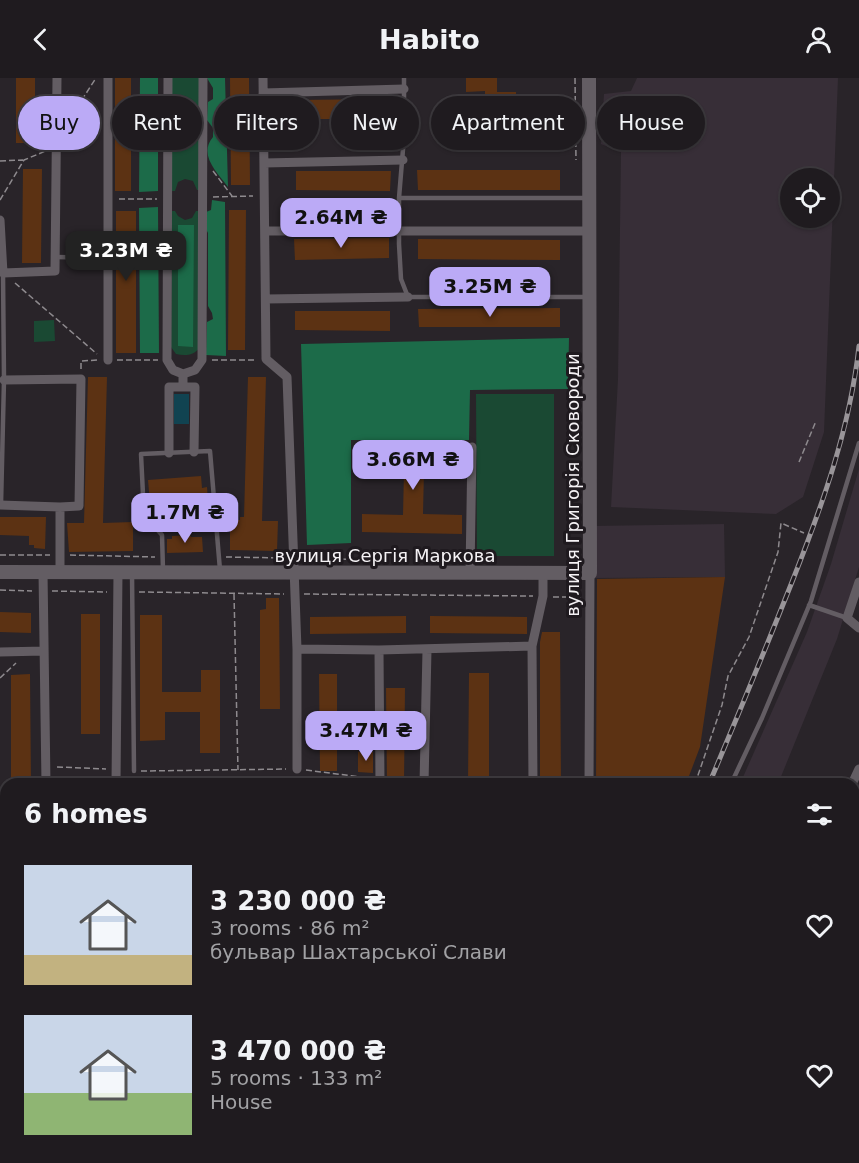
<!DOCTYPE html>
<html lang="en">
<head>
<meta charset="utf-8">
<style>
	:root { --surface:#1f1b1f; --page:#2c282c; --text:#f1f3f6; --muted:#a1a1a4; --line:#3c393d; --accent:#bbaaf6 }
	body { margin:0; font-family:"DejaVu Sans",sans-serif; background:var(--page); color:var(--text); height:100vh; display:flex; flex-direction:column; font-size:22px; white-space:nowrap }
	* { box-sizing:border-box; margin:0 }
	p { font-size:20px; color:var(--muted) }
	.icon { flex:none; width:33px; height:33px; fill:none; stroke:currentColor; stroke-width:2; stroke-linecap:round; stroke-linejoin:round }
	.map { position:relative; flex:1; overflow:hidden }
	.sheet { position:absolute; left:0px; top:700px; width:860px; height:386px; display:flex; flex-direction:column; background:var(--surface); border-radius:18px 18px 0 0; box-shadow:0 2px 4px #0004,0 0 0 2px var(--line) }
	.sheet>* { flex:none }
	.banner { position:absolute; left:18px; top:18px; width:824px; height:54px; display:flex; gap:12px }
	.controls { position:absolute; left:780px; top:90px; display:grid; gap:12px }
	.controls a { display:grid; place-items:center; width:60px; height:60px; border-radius:50%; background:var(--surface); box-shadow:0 2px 4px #0004,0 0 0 2px var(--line); font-size:30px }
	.price { position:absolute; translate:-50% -51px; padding:0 14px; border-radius:12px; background:var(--accent); color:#111; font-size:20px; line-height:39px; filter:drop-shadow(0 2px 3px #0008) }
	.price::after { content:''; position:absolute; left:50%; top:36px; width:18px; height:14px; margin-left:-9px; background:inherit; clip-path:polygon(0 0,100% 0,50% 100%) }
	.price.current { background:#222; color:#fff }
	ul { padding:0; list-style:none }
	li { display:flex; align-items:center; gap:18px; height:150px; padding:0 24px }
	li span { display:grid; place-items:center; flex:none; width:168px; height:120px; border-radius:0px; color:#555 }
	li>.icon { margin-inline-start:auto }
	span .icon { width:72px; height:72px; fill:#fffc; stroke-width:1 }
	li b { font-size:26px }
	h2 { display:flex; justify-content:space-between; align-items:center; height:72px; padding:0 24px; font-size:26px }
	.pill { padding:0 21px; border-radius:27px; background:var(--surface); box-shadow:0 2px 4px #0004,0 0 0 2px var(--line); font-size:21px; line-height:54px }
	.pill.current { background:var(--accent); color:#111 }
	header { display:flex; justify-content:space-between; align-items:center; height:78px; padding:0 24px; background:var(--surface); font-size:27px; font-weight:600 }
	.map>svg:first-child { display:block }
</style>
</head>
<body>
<header><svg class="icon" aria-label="back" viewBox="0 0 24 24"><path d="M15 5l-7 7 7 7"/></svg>Habito<svg class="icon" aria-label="person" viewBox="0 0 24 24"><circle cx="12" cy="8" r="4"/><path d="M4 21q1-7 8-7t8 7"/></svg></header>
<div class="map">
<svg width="859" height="1085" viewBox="0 0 859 1085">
	<rect width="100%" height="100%" fill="#292429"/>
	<path fill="#372e37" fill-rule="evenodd" d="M 637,0 L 838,0 L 824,354 L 803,419 L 776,436 L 611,429 L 618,301 L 621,74 L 601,66 L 604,16 L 631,13 ZM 830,100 L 830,140 L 790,140 L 790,100 Z
		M 859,391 L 859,489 L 837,561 L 778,706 L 740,706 L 807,554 L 831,486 Z
		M 724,446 L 725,499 L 593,500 L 593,448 Z
		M 577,1080 L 667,1080 L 674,1085 L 575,1085 Z"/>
	<path fill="#1a4933" d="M 171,0 L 201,0 L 201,112 L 197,112 L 193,103 L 185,101 L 178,104 L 175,113 L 171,113 Z
		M 172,133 L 175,133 L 178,138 L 185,142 L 192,140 L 196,133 L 200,133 L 199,270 C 194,278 184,278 176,276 L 171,269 Z
		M 54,242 L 55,263 L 34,264 L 34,243 Z
		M 476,316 L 554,316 L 554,478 L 477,478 Z
		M 0,965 L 6,965 L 6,1049 L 0,1062 Z"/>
	<path fill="#1c6b49" d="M 140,0 L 158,0 L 158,113 L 139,114 Z
		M 207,0 L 225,0 L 228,109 C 217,94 198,77 213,59 L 213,50 L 207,42 L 208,24 L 213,21 L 213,10 Z
		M 212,122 L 225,124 L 226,278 L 206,277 L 207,244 L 213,241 L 212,235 L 208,228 L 208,155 L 206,151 L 206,134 L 211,132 Z
		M 158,129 L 159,275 L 140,275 L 139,130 Z
		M 178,147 L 194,147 L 193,269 L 178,268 Z
		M 569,260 L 568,311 L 470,312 L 469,362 L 351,362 L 351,465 L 307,467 L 301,266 Z"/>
	<path fill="#114351" d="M 174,316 L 189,316 L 189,346 L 174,346 Z"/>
	<path fill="#5c3213" d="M 16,0 L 35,0 L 35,65 L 16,65 Z
		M 115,0 L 131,0 L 131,113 L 115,113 Z
		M 230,0 L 249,0 L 250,107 L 231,107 Z
		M 466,0 L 497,0 L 497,14 L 516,14 L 516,32 L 497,32 L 497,55 L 467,56 L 467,36 L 485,36 L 485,13 L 466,14 Z
		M 390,21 L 390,41 L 295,41 L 295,22 Z
		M 23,91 L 42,91 L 41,185 L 22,185 Z
		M 417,92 L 560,92 L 560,112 L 418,112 Z
		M 296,93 L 391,93 L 390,113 L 296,112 Z
		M 229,132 L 246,132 L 245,272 L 228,272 Z
		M 116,133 L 136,133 L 136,275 L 116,275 Z
		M 389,160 L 389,180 L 295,182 L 294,161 Z
		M 418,161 L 560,162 L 560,182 L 418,181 Z
		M 560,230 L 560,249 L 419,249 L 418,231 Z
		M 295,233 L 390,233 L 390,253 L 295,252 Z
		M 88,299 L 107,299 L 103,445 L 133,444 L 133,473 L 69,474 L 67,445 L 84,445 Z
		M 248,299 L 266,299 L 262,443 L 278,443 L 277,473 L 230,472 L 230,442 L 240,442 L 240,439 L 244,439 Z
		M 360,372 L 465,374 L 465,393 L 424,393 L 423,436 L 462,437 L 462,456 L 362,454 L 362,436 L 403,437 L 404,393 L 360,392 Z
		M 201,398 L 202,410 L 207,409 L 209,437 L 163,441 L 162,435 L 151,436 L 148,402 Z
		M 0,439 L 46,439 L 45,471 L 34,470 L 34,467 L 29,467 L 29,458 L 0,457 Z
		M 190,457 L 191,459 L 202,459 L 203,474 L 167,475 L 167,461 L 172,461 L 172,458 Z
		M 725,499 L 700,669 L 686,706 L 596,706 L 597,501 Z
		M 266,520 L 279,520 L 280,631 L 260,631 L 260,532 L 266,531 Z
		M 0,534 L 31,535 L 31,555 L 0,554 Z
		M 81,536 L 100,536 L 100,656 L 81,656 Z
		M 140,537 L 162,537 L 162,614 L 201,614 L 201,592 L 220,592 L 220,675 L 200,675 L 200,634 L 165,634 L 165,662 L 140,663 Z
		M 406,538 L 406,555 L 310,556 L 310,539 Z
		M 430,538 L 527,539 L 527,556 L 430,555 Z
		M 542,554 L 560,554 L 561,706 L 540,706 L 540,564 Z
		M 469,595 L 489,595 L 489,706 L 468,706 Z
		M 30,596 L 31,706 L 11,706 L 11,597 Z
		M 319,596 L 337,596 L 337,693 L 320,693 Z
		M 386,610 L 405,610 L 404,706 L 387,706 Z
		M 358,674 L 373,674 L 373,695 L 358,694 Z"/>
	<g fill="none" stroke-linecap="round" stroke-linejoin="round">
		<path stroke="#8e8a8e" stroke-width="1.5" stroke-dasharray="6 3" stroke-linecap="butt" d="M 575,0 L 576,82
			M 67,45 L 96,0
			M 0,83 L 23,82
			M 213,93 L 232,118
			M 213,119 L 253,118
			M 119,121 L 157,121
			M 0,122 L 24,82 L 48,72
			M 15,205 L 97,276
			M 117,282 L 158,282
			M 212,282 L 256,282
			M 81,291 L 81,283 L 98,282
			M 799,384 L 816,343
			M 0,477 L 50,477
			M 70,477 L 155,479
			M 226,479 L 284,480
			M 304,480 L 371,482
			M 0,512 L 32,513
			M 52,513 L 107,514
			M 139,514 L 284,516
			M 234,516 L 238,692
			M 304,516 L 533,518
			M 553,519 L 581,519
			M 0,600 L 16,585
			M 57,689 L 106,691
			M 306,692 L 369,700
			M 141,693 L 286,691
			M 695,706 L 722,627 L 728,598 L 749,559 L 778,474 L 781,445 L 804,455
			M 0,1081 L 24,1085
			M 314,1085 L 314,1080"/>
		<path stroke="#635d63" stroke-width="4.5" d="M 404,0 L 404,59 L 399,120 L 399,166 L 401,201 L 408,219 L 586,219
			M 399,120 L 586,120
			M 55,179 L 108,180
			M 1,427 L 4,302 L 3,195
			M 153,447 L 216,441
			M 163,492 L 162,457 L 144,437 L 141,376 L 210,373 L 220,492
			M 132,495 L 134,693
			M 809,527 L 847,540
			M 731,706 L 762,640 L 811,523 L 859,365
			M 0,741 L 6,741
			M 0,815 L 6,815
			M 0,886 L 6,885
			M 0,961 L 6,961
			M 73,1085 L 73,1080
			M 542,1085 L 544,1080
			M 563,1085 L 565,1080"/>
		<path stroke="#635d63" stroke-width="9" d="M 168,0 L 167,282 L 173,292 L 183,296
			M 263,0 L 266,281 L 287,299 L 297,571 L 379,572 L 380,706
			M 263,15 L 404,11
			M 264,85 L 403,82
			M 0,142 L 3,195 L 55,193 L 57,0
			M 265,153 L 589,153
			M 266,221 L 408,219
			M 108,282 L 108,0
			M 4,302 L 81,301 L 79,428 L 60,429
			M 194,374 L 195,309 L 183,309 L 183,296 L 195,292 L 202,282 L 203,0
			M 169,375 L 169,309 L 183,309
			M 0,427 L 60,429 L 60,494
			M 43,494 L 46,706
			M 470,495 L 472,369
			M 859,504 L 847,540 L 859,550
			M 379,572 L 532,568
			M 0,574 L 44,573
			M 297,691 L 297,571
			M 116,706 L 118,494
			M 424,706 L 427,572
			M 533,706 L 532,568 L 543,518 L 543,496
			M 589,706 L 590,495
			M 852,706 L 859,691
			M 854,779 L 859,779
			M 854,905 L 859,905
			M 854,1052 L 859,1053
			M 480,1085 L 483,1080
			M 704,1085 L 706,1080"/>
		<path stroke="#635d63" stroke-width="14" d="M 0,494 L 590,495 L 589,0"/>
		<g stroke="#999599" stroke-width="5">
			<path id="rail" d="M 709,706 C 737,640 765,572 792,504 C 822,428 850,351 859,268
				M 552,1085 L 554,1080"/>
		</g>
		<use href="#rail" stroke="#1f1a1f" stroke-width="3" stroke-dasharray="9" stroke-linecap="butt"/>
	</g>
	<g text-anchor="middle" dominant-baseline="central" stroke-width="6" stroke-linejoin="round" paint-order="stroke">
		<g font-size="18" fill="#f5f2f5" stroke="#1f1a1f">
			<text transform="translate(572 407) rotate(-90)">вулиця Григорія Сковороди</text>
			<text x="385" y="477">вулиця Сергія Маркова</text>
		</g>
	</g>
</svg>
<div class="controls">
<a><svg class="icon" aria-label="locate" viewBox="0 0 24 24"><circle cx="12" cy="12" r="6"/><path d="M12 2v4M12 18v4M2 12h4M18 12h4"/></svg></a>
</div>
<b class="price" style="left:341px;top:171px">2.64M ₴</b>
<b class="price current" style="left:126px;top:204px">3.23M ₴</b>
<b class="price" style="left:490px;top:240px">3.25M ₴</b>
<b class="price" style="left:413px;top:413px">3.66M ₴</b>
<b class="price" style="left:185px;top:466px">1.7M ₴</b>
<b class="price" style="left:366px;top:684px">3.47M ₴</b>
<div class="banner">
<a class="pill current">Buy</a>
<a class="pill">Rent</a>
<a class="pill">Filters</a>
<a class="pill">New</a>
<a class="pill">Apartment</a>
<a class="pill">House</a>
</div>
<section class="sheet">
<h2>6 homes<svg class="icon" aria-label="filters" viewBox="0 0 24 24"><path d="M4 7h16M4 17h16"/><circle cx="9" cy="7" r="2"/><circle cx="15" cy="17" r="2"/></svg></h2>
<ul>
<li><span style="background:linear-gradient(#c9d6e8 75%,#c2b280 0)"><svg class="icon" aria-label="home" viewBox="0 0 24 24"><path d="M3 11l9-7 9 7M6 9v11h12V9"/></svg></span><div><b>3 230 000 ₴</b><p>3 rooms · 86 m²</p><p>бульвар Шахтарської Слави</p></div><svg class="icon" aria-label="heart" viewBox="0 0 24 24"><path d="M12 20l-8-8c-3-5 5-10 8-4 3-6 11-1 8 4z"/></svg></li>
<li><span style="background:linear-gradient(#c9d6e8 65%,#8fb573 0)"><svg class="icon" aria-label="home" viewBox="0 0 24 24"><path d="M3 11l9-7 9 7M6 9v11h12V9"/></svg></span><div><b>3 470 000 ₴</b><p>5 rooms · 133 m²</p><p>House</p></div><svg class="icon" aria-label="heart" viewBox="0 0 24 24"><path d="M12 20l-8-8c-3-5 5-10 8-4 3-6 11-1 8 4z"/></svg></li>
</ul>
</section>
</div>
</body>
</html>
